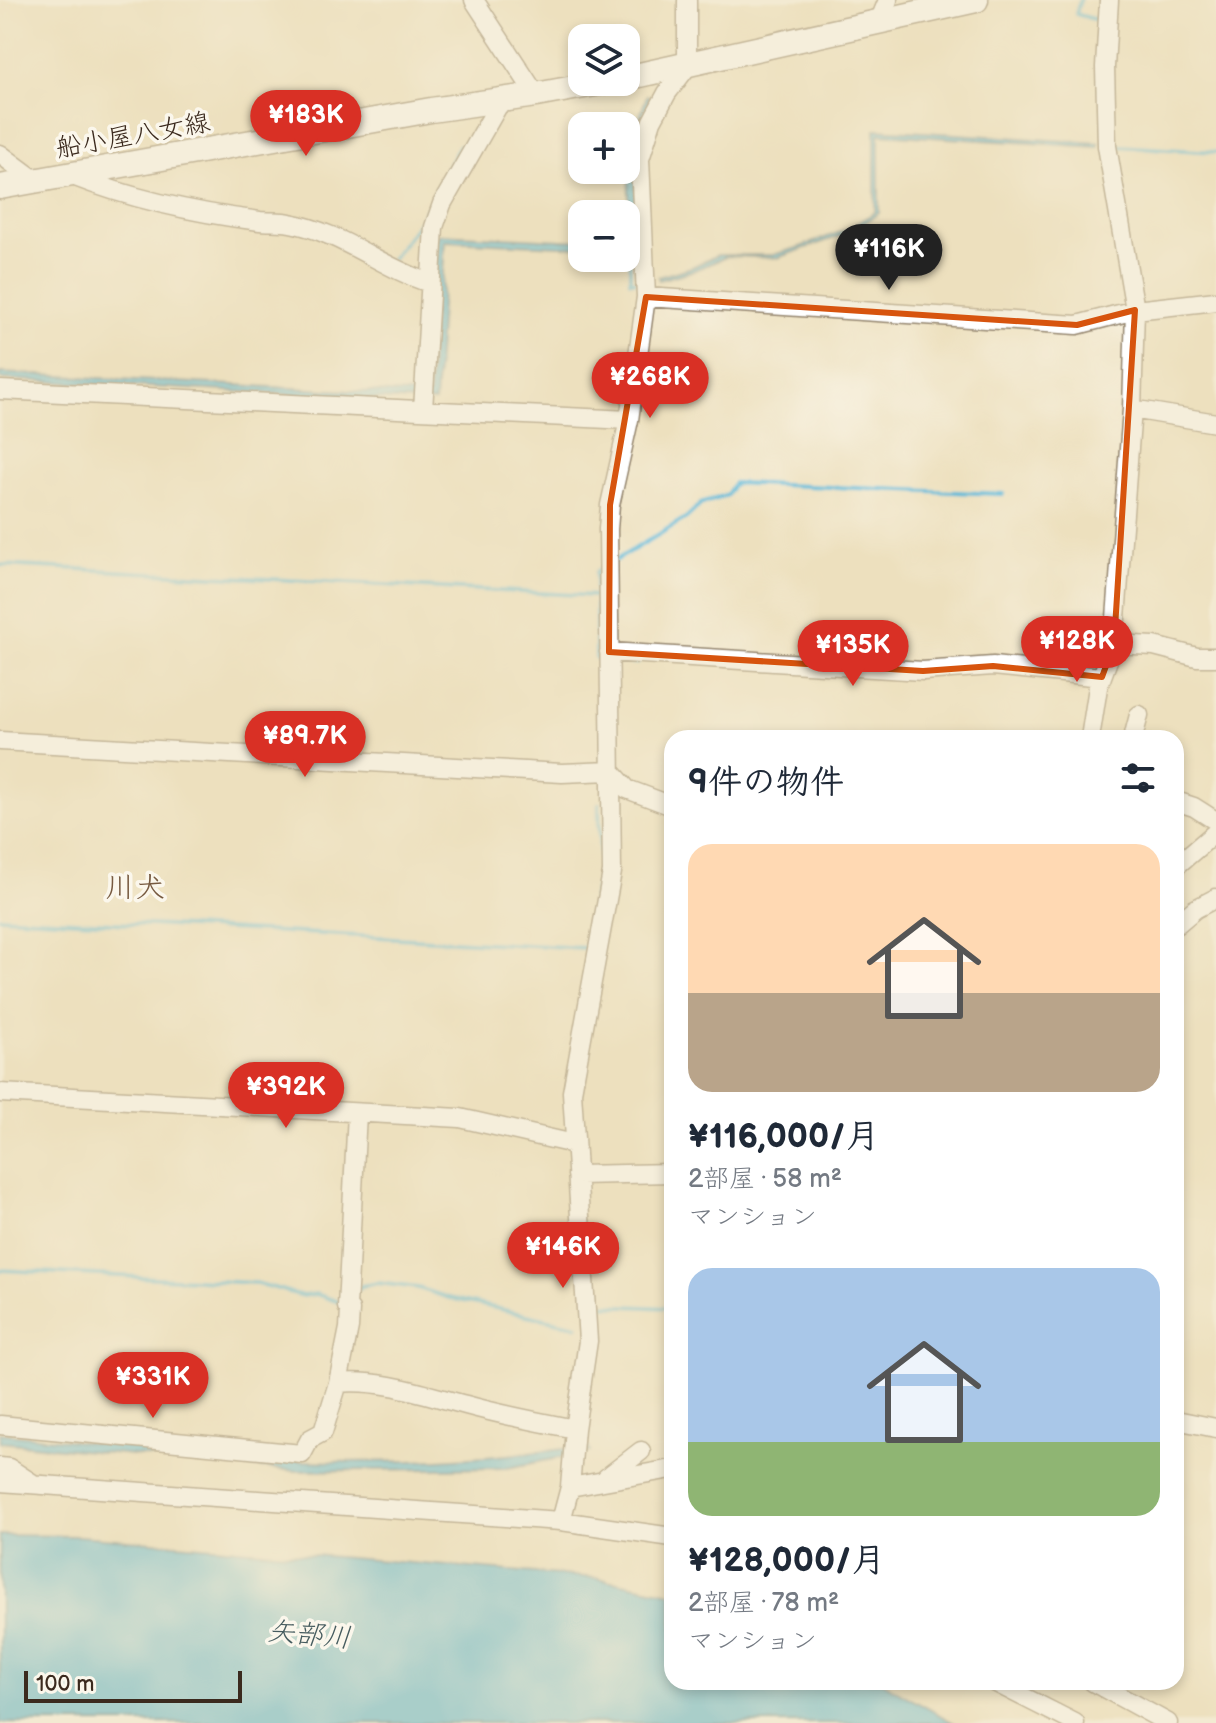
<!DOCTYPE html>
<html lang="ja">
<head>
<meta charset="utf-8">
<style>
	:root { --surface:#fff; --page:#f6f6f7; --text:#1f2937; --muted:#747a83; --accent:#d93025 }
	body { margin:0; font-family:"Balsamiq Sans","Klee One",sans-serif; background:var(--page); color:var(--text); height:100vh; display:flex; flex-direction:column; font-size:30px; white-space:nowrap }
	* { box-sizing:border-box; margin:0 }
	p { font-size:26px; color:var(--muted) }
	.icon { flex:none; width:44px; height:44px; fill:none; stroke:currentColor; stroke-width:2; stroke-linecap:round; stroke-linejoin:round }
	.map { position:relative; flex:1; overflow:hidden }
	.panel { position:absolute; left:664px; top:730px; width:520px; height:960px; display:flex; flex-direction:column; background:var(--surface); border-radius:24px; box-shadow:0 4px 12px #0003 }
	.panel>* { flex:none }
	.buttons { position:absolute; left:568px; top:24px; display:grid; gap:16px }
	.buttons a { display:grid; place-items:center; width:72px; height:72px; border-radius:16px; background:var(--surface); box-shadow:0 4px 12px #0003; font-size:40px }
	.scale { position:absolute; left:24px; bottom:20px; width:218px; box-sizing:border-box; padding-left:8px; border:4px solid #3b2a1e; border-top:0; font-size:22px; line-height:28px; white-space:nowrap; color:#3b2a1e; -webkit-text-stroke:6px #fbf7ec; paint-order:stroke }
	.price { position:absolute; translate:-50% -68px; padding:0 18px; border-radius:28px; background:var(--accent); color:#fff; font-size:26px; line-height:52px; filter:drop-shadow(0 2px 4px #0008) }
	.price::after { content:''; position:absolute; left:50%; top:48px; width:24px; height:18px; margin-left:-12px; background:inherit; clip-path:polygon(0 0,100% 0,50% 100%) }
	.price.on { background:#222; color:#fff }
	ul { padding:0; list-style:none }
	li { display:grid; align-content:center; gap:16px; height:424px; padding:0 24px }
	li span { display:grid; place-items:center; height:248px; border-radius:24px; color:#555 }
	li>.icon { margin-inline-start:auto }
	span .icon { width:144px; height:144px; fill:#fffc; stroke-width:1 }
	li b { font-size:34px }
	h2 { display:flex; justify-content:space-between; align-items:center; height:96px; padding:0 24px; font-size:34px }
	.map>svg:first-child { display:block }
</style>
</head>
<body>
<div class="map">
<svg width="1216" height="1723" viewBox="0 0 1216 1723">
	<rect width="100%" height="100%" fill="#fbf7ec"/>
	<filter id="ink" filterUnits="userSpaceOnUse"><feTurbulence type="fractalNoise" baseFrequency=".0125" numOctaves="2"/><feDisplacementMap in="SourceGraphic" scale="16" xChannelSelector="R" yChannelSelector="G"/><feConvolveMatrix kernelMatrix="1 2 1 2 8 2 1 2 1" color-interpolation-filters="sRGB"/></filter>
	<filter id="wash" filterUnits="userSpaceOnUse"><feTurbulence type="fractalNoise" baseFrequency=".006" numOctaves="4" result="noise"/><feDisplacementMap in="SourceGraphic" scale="32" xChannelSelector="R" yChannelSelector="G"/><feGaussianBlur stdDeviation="1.8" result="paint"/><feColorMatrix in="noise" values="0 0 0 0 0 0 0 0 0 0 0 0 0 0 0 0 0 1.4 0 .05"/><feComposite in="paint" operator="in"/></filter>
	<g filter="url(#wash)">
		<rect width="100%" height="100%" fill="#ede0be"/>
		<path fill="#59b8d8" stroke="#4a717b" stroke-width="2" d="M 647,95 L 650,97 L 635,145 L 636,249 L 626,249 L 626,243 L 630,242 L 628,160 L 630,145 Z
			M 875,129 L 1099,143 L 1098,147 L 879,134 L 879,213 L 849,233 L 777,258 L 728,256 L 695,270 L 659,280 L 658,277 L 692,267 L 718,255 L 773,255 L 800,247 L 846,230 L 875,212 Z
			M 438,234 L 582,241 L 582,247 L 445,241 L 435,402 L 0,379 L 0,373 L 429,395 Z
			M 0,1433 C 101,1443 202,1458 303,1461 C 399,1464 494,1459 588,1446 L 590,1452 L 507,1468 L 297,1471 L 0,1442 Z
			M 0,1535 L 79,1536 L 597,1578 L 672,1593 L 672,1682 L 881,1682 L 954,1723 L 0,1723 Z"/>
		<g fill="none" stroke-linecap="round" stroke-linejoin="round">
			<path stroke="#59b8d8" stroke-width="4" d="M 1080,0 L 1076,14 L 1100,21
				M 1118,146 L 1216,152
				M 630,246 L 630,281 L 635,281
				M 392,259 L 423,217 L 459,146
				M 613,562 L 686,518 L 701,504 L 727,495 L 734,483 L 1003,494
				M 0,565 L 596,596
				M 602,568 L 596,572 L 596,658 L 602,659
				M 615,661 L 638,663
				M 0,917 L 586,948 L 600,861 L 599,804
				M 0,1270 L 256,1283 L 303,1296 L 316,1294 L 342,1303
				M 355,1292 L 361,1286 L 378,1283 L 418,1288 L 449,1298 L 577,1326
				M 597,1305 L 672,1308"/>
		</g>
	</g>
	<g filter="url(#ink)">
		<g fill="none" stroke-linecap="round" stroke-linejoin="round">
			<g stroke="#94856e" stroke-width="21">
				<path id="minor" d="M 474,0 L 536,95
					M 879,22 L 888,0
					M 0,154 L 35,180
					M 70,175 C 131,199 195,213 260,221 C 270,222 281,221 290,223 C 341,232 382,268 430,283
					M 646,297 L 1077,325 L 1135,310 L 1216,301
					M 0,390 L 629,420
					M 1132,409 L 1216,423
					M 423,410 L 434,227 L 442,204 L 502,99
					M 1114,644 L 1154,646 L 1197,657 L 1216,657
					M 609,652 L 923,671 L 993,666 L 1102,677
					M 1090,738 L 1098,687 L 1114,644 L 1132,409 L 1135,310 L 1107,146 L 1105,67 L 1109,0
					M 1133,738 L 1139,715
					M 0,741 L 562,773 L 611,771
					M 611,771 L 627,789 L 672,806
					M 1176,801 L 1194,807 L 1216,821
					M 1176,866 L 1216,832
					M 1176,925 L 1195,909 L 1216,898
					M 0,1093 L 460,1118 L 574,1144
					M 577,1175 L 672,1173
					M 338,1383 L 349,1328 L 350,1310 L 347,1307 L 357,1113
					M 1176,1420 L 1216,1428
					M 0,1425 L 302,1454 L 310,1439 L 323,1432 L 338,1383 C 382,1379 423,1394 466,1405 C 502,1415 538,1422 575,1429
					M 0,1467 L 9,1468 L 32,1483
					M 606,1478 L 641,1451
					M 0,1482 L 561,1521 L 672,1537
					M 570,1487 L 672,1469
					M 561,1521 L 570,1487 L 575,1429 L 588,1341 L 572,1092 L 612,872 L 608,529 L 610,505 L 629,420 L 646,297 L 640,159 L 652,121 L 667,93 L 687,67 L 687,0
					M 994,1682 L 1075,1723
					M 1093,1682 L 1168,1723"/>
			</g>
			<g stroke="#94856e" stroke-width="27">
				<path id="major" d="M 626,78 L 976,0
					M 0,187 L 431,110 L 536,95 L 606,82"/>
			</g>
			<use href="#minor" stroke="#fff" stroke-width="18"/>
			<use href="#major" stroke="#fff" stroke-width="24"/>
		</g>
	</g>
	<path d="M0 0H1216V1723H0ZM 646,297 L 1077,325 L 1135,310 L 1114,644 L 1102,677 L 993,666 L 923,671 L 609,652 L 610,505 Z" fill="#ede0be" fill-opacity=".55" fill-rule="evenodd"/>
	<path fill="none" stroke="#d7540e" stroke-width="6" stroke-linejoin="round" d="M 646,297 L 1077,325 L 1135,310 L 1114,644 L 1102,677 L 993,666 L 923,671 L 609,652 L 610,505 Z"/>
	<g text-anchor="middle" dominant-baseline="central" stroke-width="7" stroke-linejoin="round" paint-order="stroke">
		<g font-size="26" fill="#3b2a1e" stroke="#fbf7ec">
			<text transform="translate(133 136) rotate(-10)">船小屋八女線</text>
		</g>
		<g font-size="28" font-style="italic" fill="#465c5f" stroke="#fbf7ec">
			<text transform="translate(309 1635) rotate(5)">矢部川</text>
		</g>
		<g font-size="30" fill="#775a40" stroke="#fbf7ec">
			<text x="135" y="888">川犬</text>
		</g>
	</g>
</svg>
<div class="buttons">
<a><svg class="icon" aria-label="layers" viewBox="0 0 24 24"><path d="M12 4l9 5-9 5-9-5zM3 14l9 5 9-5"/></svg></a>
<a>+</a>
<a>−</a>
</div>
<div class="scale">100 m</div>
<b class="price" style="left:306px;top:158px">¥183K</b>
<b class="price on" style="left:889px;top:292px">¥116K</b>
<b class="price" style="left:650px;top:420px">¥268K</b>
<b class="price" style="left:1077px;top:684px">¥128K</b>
<b class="price" style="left:853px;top:688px">¥135K</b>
<b class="price" style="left:305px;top:779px">¥89.7K</b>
<b class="price" style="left:286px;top:1130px">¥392K</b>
<b class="price" style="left:563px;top:1290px">¥146K</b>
<b class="price" style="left:153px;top:1420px">¥331K</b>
<section class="panel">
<h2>9件の物件<svg class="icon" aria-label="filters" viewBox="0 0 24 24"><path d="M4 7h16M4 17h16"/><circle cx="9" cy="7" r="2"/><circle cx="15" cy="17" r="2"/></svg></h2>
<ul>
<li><span style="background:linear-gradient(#ffd9b3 60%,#b9a48a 0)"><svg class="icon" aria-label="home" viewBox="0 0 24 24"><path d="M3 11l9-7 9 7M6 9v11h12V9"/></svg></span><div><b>¥116,000/月</b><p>2部屋 · 58 m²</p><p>マンション</p></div></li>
<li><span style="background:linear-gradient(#a9c7e8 70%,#8fb573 0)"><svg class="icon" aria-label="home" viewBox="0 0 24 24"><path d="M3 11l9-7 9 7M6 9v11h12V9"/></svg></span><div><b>¥128,000/月</b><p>2部屋 · 78 m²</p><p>マンション</p></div></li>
</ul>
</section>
</div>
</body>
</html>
